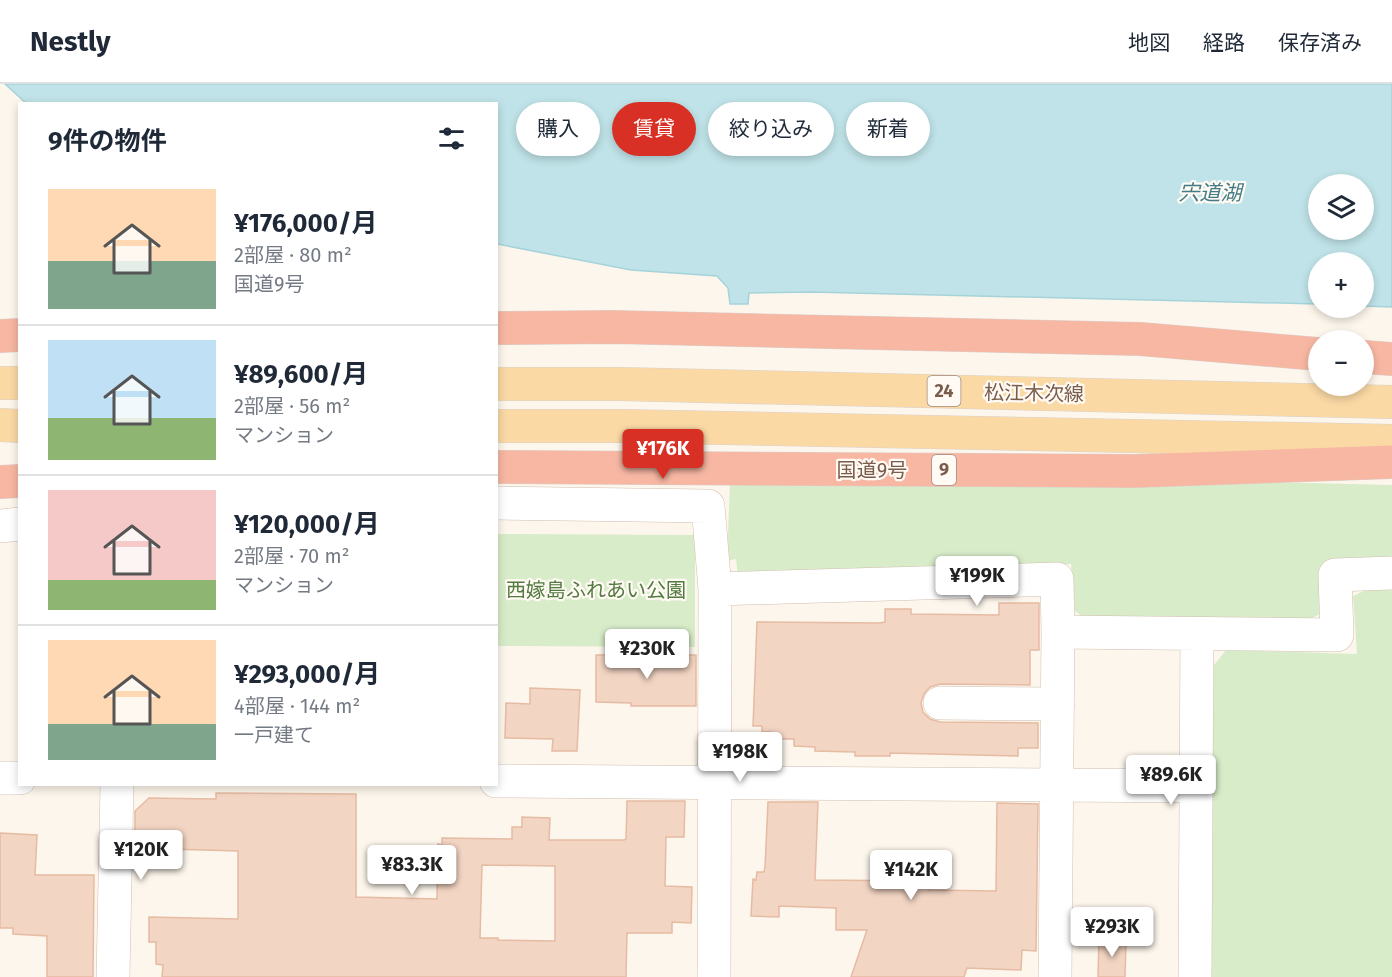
<!DOCTYPE html>
<html lang="ja">
<head>
<meta charset="utf-8">
<style>
	:root { --surface:#fff; --page:#f6f6f7; --text:#1f2937; --muted:#747a83; --line:#e0e1e3; --accent:#d93025 }
	body { margin:0; font-family:"Fira Sans","Noto Sans JP",sans-serif; background:var(--page); color:var(--text); height:100vh; display:flex; flex-direction:column; font-size:22px; white-space:nowrap }
	* { box-sizing:border-box; margin:0 }
	p { font-size:20px; color:var(--muted) }
	.icon { flex:none; width:33px; height:33px; fill:none; stroke:currentColor; stroke-width:2; stroke-linecap:round; stroke-linejoin:round }
	.map { position:relative; flex:1; overflow:hidden }
	.side { position:absolute; left:18px; top:18px; width:480px; height:684px; display:flex; flex-direction:column; background:var(--surface); border-radius:0px; box-shadow:0 3px 9px #0003 }
	.side>* { flex:none }
	.top-card { position:absolute; left:516px; top:18px; width:570px; height:54px; display:flex; gap:12px }
	.fabs { position:absolute; left:1308px; top:90px; display:grid; gap:12px }
	.fabs a { display:grid; place-items:center; width:66px; height:66px; border-radius:50%; background:var(--surface); box-shadow:0 3px 9px #0003; font-size:30px }
	.price { position:absolute; translate:-50% -51px; padding:0 14px; border-radius:6px; background:#fff; color:#222; font-size:20px; line-height:39px; filter:drop-shadow(0 2px 3px #0008) }
	.price::after { content:''; position:absolute; left:50%; top:36px; width:18px; height:14px; margin-left:-9px; background:inherit; clip-path:polygon(0 0,100% 0,50% 100%) }
	.price.on { background:var(--accent); color:#fff }
	ul { padding:0; list-style:none }
	li { display:flex; align-items:center; gap:18px; height:150px; padding:0 30px }
	li+li { border-top:2px solid var(--line) }
	li span { display:grid; place-items:center; flex:none; width:168px; height:120px; border-radius:0px; color:#555 }
	li>.icon { margin-inline-start:auto }
	span .icon { width:72px; height:72px; fill:#fffc; stroke-width:1 }
	li b { font-size:26px }
	h2 { display:flex; justify-content:space-between; align-items:center; height:72px; padding:0 30px; font-size:26px }
	.chip { padding:0 21px; border-radius:27px; background:var(--surface); box-shadow:0 3px 9px #0003; font-size:21px; line-height:54px }
	.chip.on { background:var(--accent); color:#fff }
	header { display:flex; align-items:center; gap:36px; box-sizing:border-box; height:84px; padding:0 30px; background:var(--surface); border-bottom:2px solid var(--line) }
	header strong { font-size:28px }
	nav { display:flex; gap:33px; margin-inline-start:auto; font-size:21px }
	.map>svg:first-child { display:block }
</style>
</head>
<body>
<header>
<strong>Nestly</strong>
<nav><a>地図</a><a>経路</a><a>保存済み</a></nav>
</header>
<div class="map">
<svg width="1392" height="893" viewBox="0 0 1392 893">
	<rect width="100%" height="100%" fill="#fdf6ec"/>
	<path fill="#d8ecc9" d="M 1195,396 L 1392,401 L 1392,474 L 1325,477 L 1324,528 L 1310,535 L 1086,535 L 1075,527 L 1071,480 L 738,492 L 736,475 L 727,477 L 730,399 Z
		M 497,450 L 695,451 L 695,563 L 497,562 Z
		M 1379,500 L 1392,500 L 1392,893 L 1209,893 L 1214,581 L 1226,566 L 1357,570 L 1353,512 Z"/>
	<path fill="#bfe3e8" stroke="#a5d3da" stroke-width="1.5" fill-rule="evenodd" d="M 5,0 L 1392,0 L 1392,223 L 1364,222 L 1364,178 L 1318,178 L 1318,220 L 811,208 L 749,209 L 748,220 L 730,220 L 728,204 L 717,192 L 631,186 L 497,160 L 496,20 L 27,20 ZM 1318,100 L 1364,100 L 1364,146 L 1318,146 Z"/>
	<path fill="#f3d5c3" stroke="#e6bba3" stroke-width="1.5" fill-rule="evenodd" d="M 999,519 L 1039,519 L 1039,566 L 1030,566 L 1030,601 L 940,600 L 930,603 L 924,610 L 921,619 L 923,628 L 930,635 L 940,638 L 1038,639 L 1038,664 L 1018,664 L 1018,672 L 890,669 L 890,672 L 855,672 L 855,668 L 815,667 L 815,663 L 794,662 L 794,655 L 771,655 L 771,648 L 762,648 L 762,642 L 753,642 L 757,538 L 880,539 L 885,538 L 885,525 L 911,525 L 911,530 L 999,531 Z
		M 596,571 L 696,571 L 696,622 L 631,622 L 631,619 L 596,618 Z
		M 530,604 L 580,606 L 577,667 L 552,667 L 553,655 L 505,654 L 506,619 L 530,620 Z
		M 216,709 L 356,710 L 356,813 L 437,815 L 438,760 L 442,761 L 442,754 L 512,755 L 512,743 L 522,743 L 522,733 L 550,734 L 549,756 L 624,756 L 626,755 L 627,717 L 685,717 L 684,753 L 666,753 L 665,802 L 692,803 L 691,839 L 672,838 L 672,849 L 627,849 L 626,893 L 162,893 L 163,881 L 156,880 L 156,858 L 149,858 L 149,833 L 238,835 L 238,767 L 135,764 L 135,727 L 149,714 L 216,715 ZM 482,781 L 555,782 L 555,857 L 498,856 L 498,854 L 480,854 Z
		M 768,718 L 818,718 L 815,796 L 929,797 L 929,806 L 996,807 L 997,719 L 1038,720 L 1036,867 L 1022,866 L 1021,886 L 967,884 L 964,893 L 851,893 L 867,846 L 836,846 L 836,824 L 779,822 L 779,833 L 751,832 L 753,795 L 756,796 L 757,788 L 764,788 L 765,783 Z
		M 0,749 L 37,751 L 35,791 L 94,791 L 93,893 L 47,893 L 47,852 L 13,850 L 13,844 L 0,844 Z
		M 1099,854 L 1126,855 L 1125,893 L 1098,893 Z"/>
	<g fill="none" stroke-linecap="round" stroke-linejoin="round">
		<g stroke="#d1beb0" stroke-width="34">
			<path id="minor" d="M 496,419 L 708,422 L 715,505 L 714,893
				M 0,442 L 20,440
				M 715,505 L 1057,495 L 1058,548 L 1337,551 L 1335,491 L 1392,489
				M 940,619 L 1058,620
				M 0,694 L 20,694
				M 496,697 L 1197,702
				M 113,893 L 117,700
				M 1055,893 L 1058,548
				M 1195,893 L 1197,550"/>
		</g>
		<g stroke="#dad1cd" stroke-width="34">
			<path id="major" d="M 0,299 L 20,299
				M 496,300 L 619,300 L 1392,318
				M 0,341 L 20,342
				M 496,342 L 621,342 L 1392,357"/>
		</g>
		<g stroke="#dad1cd" stroke-width="34">
			<path id="highway" d="M 496,244 L 613,243 L 1140,255 L 1318,270
				M 0,252 L 20,251
				M 1364,273 L 1392,275
				M 496,383 L 1135,387 L 1392,378
				M 0,398 L 20,397"/>
		</g>
		<use href="#minor" stroke="#fff" stroke-width="33"/>
		<use href="#major" stroke="#fbd9a5" stroke-width="33"/>
		<use href="#highway" stroke="#f7b7a3" stroke-width="33"/>
	</g>
	<g text-anchor="middle" dominant-baseline="central" stroke-width="4.5" stroke-linejoin="round" paint-order="stroke">
		<g fill="#fffaf3" stroke="#a28b7f" stroke-width="1.5">
			<rect x="927.5" y="292" width="33" height="30" rx="4.5"/>
			<rect x="932" y="371" width="24" height="30" rx="4.5"/>
		</g>
		<g font-size="18" font-weight="bold" fill="#7a5c4d">
			<text x="944" y="307">24</text>
			<text x="944" y="386">9</text>
		</g>
		<g font-size="20" fill="#7a5c4d" stroke="#fffaf3">
			<text transform="translate(1034 309) rotate(1)">松江木次線</text>
			<text x="872" y="386">国道9号</text>
		</g>
		<g font-size="20" fill="#537a41" stroke="#fffaf3">
			<text x="596" y="506">西嫁島ふれあい公園</text>
		</g>
		<g font-size="21" font-style="italic" fill="#437c86" stroke="#fffaf3">
			<text x="1210" y="109">宍道湖</text>
		</g>
	</g>
</svg>
<div class="fabs">
<a><svg class="icon" aria-label="layers" viewBox="0 0 24 24"><path d="M12 4l9 5-9 5-9-5zM3 14l9 5 9-5"/></svg></a>
<a>+</a>
<a>−</a>
</div>
<b class="price on" style="left:663px;top:396px">¥176K</b>
<b class="price" style="left:977px;top:523px">¥199K</b>
<b class="price" style="left:647px;top:596px">¥230K</b>
<b class="price" style="left:740px;top:699px">¥198K</b>
<b class="price" style="left:1171px;top:722px">¥89.6K</b>
<b class="price" style="left:141px;top:797px">¥120K</b>
<b class="price" style="left:412px;top:812px">¥83.3K</b>
<b class="price" style="left:911px;top:817px">¥142K</b>
<b class="price" style="left:1112px;top:874px">¥293K</b>
<div class="top-card">
<a class="chip">購入</a>
<a class="chip on">賃貸</a>
<a class="chip">絞り込み</a>
<a class="chip">新着</a>
</div>
<section class="side">
<h2>9件の物件<svg class="icon" aria-label="filters" viewBox="0 0 24 24"><path d="M4 7h16M4 17h16"/><circle cx="9" cy="7" r="2"/><circle cx="15" cy="17" r="2"/></svg></h2>
<ul>
<li><span style="background:linear-gradient(#ffd9b3 60%,#7fa58c 0)"><svg class="icon" aria-label="home" viewBox="0 0 24 24"><path d="M3 11l9-7 9 7M6 9v11h12V9"/></svg></span><div><b>¥176,000/月</b><p>2部屋 · 80 m²</p><p>国道9号</p></div></li>
<li><span style="background:linear-gradient(#bfe0f5 65%,#8fb573 0)"><svg class="icon" aria-label="home" viewBox="0 0 24 24"><path d="M3 11l9-7 9 7M6 9v11h12V9"/></svg></span><div><b>¥89,600/月</b><p>2部屋 · 56 m²</p><p>マンション</p></div></li>
<li><span style="background:linear-gradient(#f6c9c9 75%,#8fb573 0)"><svg class="icon" aria-label="home" viewBox="0 0 24 24"><path d="M3 11l9-7 9 7M6 9v11h12V9"/></svg></span><div><b>¥120,000/月</b><p>2部屋 · 70 m²</p><p>マンション</p></div></li>
<li><span style="background:linear-gradient(#ffd9b3 70%,#7fa58c 0)"><svg class="icon" aria-label="home" viewBox="0 0 24 24"><path d="M3 11l9-7 9 7M6 9v11h12V9"/></svg></span><div><b>¥293,000/月</b><p>4部屋 · 144 m²</p><p>一戸建て</p></div></li>
</ul>
</section>
</div>
</body>
</html>
